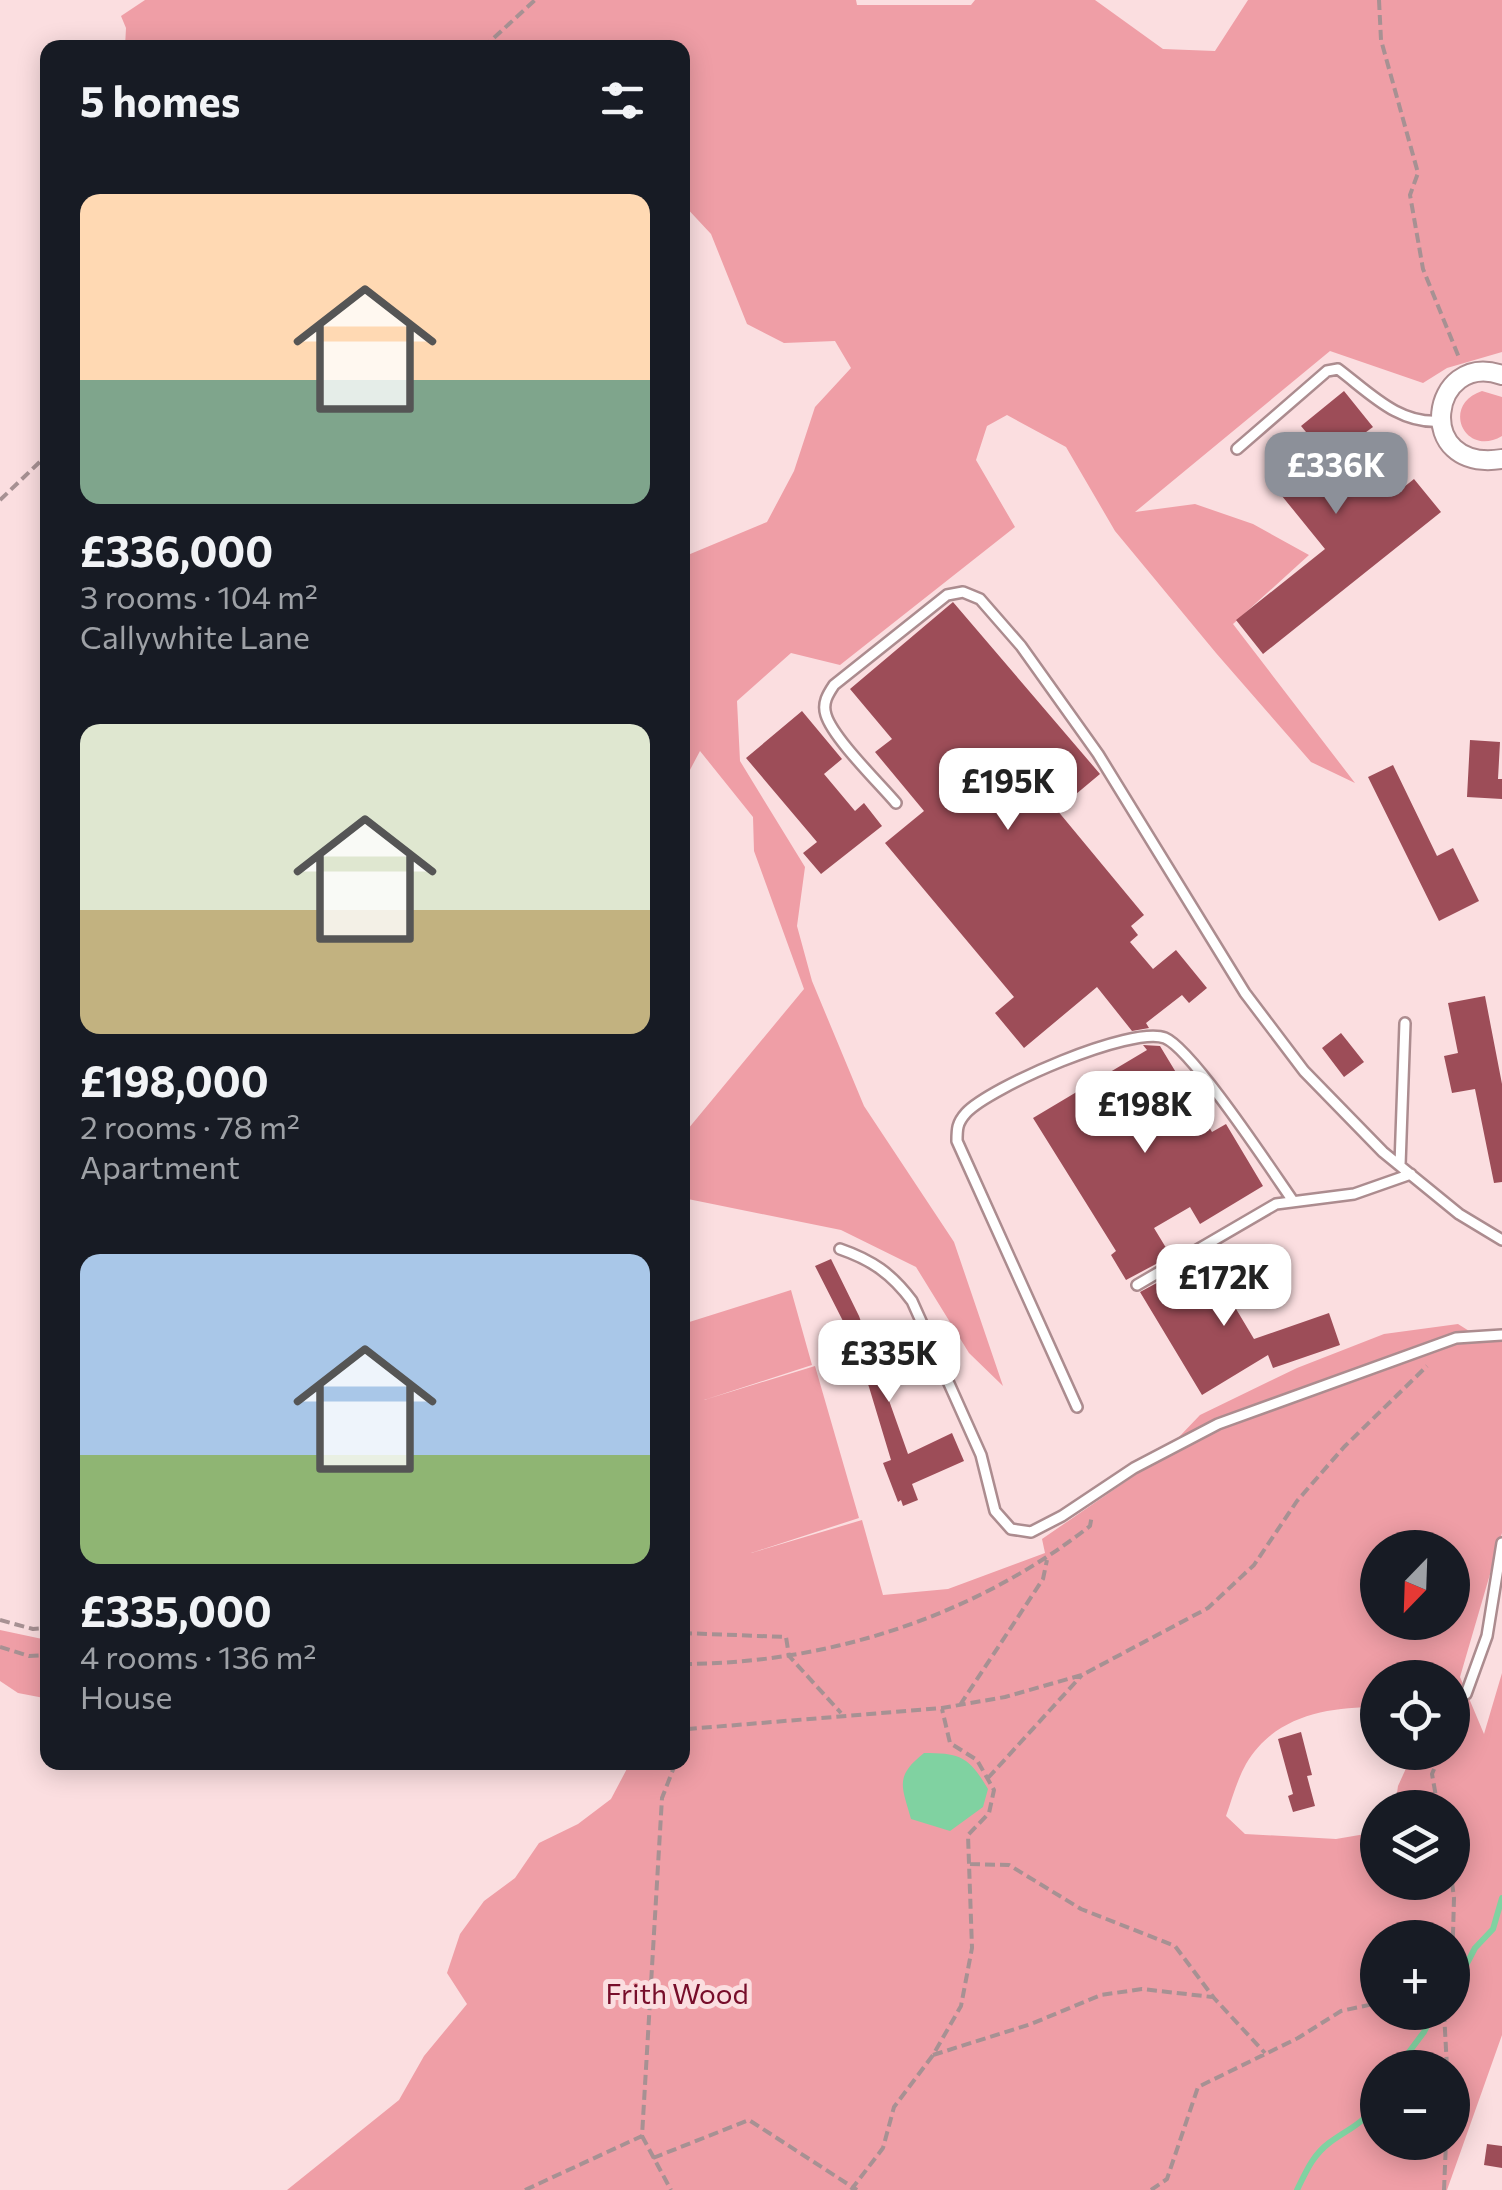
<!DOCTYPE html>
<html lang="en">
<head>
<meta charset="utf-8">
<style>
	:root { --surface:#171b24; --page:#20242c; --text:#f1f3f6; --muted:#9ea1a6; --accent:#8c9099 }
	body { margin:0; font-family:Commissioner,sans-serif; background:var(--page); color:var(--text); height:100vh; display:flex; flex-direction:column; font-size:38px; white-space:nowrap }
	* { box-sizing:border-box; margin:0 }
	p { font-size:32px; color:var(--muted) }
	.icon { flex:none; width:55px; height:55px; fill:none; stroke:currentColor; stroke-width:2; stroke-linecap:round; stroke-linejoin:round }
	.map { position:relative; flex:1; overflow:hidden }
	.details { position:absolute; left:40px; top:40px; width:650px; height:1730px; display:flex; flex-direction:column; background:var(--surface); border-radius:20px; box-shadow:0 5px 25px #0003 }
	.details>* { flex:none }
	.needle { width:65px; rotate:203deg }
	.buttons { position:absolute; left:1360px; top:1530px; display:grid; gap:20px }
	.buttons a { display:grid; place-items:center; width:110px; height:110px; border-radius:50%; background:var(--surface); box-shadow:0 5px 25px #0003; font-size:50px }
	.price { position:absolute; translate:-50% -85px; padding:0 22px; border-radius:20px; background:#fff; color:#222; font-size:32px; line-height:65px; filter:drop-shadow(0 2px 5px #0008) }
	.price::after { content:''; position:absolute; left:50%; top:60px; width:30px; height:22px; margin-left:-15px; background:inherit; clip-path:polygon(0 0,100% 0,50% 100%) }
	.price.on { background:var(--accent); color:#fff }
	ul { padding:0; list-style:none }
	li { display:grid; align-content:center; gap:20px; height:530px; padding:0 40px }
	li span { display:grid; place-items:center; height:310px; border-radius:20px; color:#555 }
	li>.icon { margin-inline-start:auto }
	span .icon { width:180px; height:180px; fill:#fffc; stroke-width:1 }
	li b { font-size:42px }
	h2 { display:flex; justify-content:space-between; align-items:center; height:120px; padding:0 40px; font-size:42px }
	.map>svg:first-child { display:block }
</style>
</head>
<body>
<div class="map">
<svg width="1502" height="2190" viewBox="0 0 1502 2190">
	<rect width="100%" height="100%" fill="#fbdee0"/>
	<path fill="#ef9ea6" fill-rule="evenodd" d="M 145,0 L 856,0 L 857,5 L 971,5 L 975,0 L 1095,0 L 1163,49 L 1215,51 L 1248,0 L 1502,0 L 1502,352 L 1447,368 L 1423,383 L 1330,351 L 1135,512 L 1195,504 L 1253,524 L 1309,555 L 1233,624 L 1355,783 L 1311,762 L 1216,653 L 1115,531 L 1066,447 L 1007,415 L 987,426 L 976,460 L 1015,527 L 840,665 L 791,653 L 737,701 L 740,761 L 805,867 L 797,926 L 812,981 L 864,1106 L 954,1242 L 1003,1386 L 969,1353 L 916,1267 L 841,1230 L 683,1198 L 683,1135 L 804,989 L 754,851 L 753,817 L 700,751 L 683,783 L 683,557 L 767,522 L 794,471 L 815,407 L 851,368 L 835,341 L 784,343 L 747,324 L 711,234 L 683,204 L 682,48 L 125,47 L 126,28 L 121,16 Z
		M 1482,391 L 1502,397 L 1502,436 C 1465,458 1440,405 1482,391 Z
		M 791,1290 L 812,1365 L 704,1400 L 815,1366 L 859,1518 L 751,1553 L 862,1520 L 883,1595 L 948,1589 L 1045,1553 L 1042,1539 L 1157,1460 L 1200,1415 L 1297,1368 L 1384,1334 L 1458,1324 L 1485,1341 L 1502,1341 L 1502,1533 L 1460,1677 L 1484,1734 L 1502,1673 L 1502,2035 L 1447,2190 L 287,2190 L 399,2100 L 424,2056 L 467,2004 L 447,1973 L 460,1934 L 484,1901 L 515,1878 L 539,1843 L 578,1824 L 611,1799 L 630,1763 L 682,1762 L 683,1324 ZM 1378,1548 L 1452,1548 L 1452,1622 L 1378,1622 ZM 1378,1678 L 1452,1678 L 1452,1752 L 1413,1753 L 1398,1786 L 1395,1807 L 1452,1808 L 1452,1882 L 1378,1882 L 1377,1832 L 1336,1839 L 1245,1834 L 1226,1816 C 1232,1799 1237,1780 1246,1764 C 1274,1716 1327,1707 1377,1707 ZM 1378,1938 L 1452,1938 L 1452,2012 L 1378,2012 ZM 1378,2068 L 1452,2068 L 1452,2142 L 1378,2142 Z
		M 0,1630 L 47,1640 L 47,1696 L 44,1698 L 18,1693 L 0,1681 Z"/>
	<path fill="#80d2a1" d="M 924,1753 C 961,1753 969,1757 988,1789 L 983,1807 L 950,1831 L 911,1819 C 902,1786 894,1777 924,1753 Z"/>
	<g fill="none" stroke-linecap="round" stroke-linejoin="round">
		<path stroke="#80d2a1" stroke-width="6" d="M 1453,1990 L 1475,1948 L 1493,1929 L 1502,1898
			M 1397,2068 L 1424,2032 L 1434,2012
			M 1297,2190 C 1306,2172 1312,2156 1329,2143 C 1349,2128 1363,2125 1378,2101"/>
	</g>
	<path fill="#9d4d58" d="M 1344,391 L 1373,427 L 1362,435 L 1404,487 L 1414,479 L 1441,512 L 1263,654 L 1236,620 L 1325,549 L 1265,475 L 1311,438 L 1301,426 Z
		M 953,602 L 1100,774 L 1057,810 L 1144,915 L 1131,926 L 1138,935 L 1130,942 L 1153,969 L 1176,950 L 1207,988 L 1189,1003 L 1182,995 L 1146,1023 L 1149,1028 L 1132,1031 L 1097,987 L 1024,1048 L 995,1013 L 1014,997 L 885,843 L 924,811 L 875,752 L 892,739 L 850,689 Z
		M 802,711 L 842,759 L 824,774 L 855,811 L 864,803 L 882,826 L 821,874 L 803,853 L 817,842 L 746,758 Z
		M 1470,740 L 1500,742 L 1498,779 L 1502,779 L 1502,799 L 1467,797 Z
		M 1393,765 L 1437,856 L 1453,848 L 1479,901 L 1439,921 L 1368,777 Z
		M 1485,996 L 1502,1084 L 1502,1182 L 1494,1183 L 1475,1089 L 1452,1093 L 1444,1056 L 1458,1053 L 1448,1003 Z
		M 1341,1033 L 1364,1062 L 1344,1077 L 1322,1048 Z
		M 1143,1045 L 1160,1046 L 1212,1132 L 1226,1124 L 1263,1186 L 1200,1224 L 1190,1207 L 1154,1228 L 1171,1256 L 1126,1280 L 1111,1255 L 1116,1251 L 1033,1118 L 1147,1050 Z
		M 1205,1257 L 1254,1339 L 1329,1313 L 1340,1345 L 1273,1368 L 1268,1355 L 1202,1395 L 1140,1292 Z
		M 831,1259 L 859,1316 L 908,1454 L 952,1433 L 964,1461 L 912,1484 L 918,1500 L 903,1506 L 901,1500 L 898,1502 L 883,1463 L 891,1460 L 869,1387 L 845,1325 L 815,1266 Z
		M 1301,1732 L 1312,1775 L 1307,1776 L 1315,1806 L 1293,1812 L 1288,1796 L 1293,1794 L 1278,1739 Z
		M 1487,2144 L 1502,2146 L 1502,2168 L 1484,2165 Z"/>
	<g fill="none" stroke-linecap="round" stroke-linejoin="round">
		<g stroke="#ac8c8f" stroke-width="14">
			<path id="lane" d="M 1237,449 L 1327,371 L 1338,369 C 1370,393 1399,425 1441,421
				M 896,803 C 879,783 833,738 826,715 C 822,703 828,694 834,685 L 947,595 L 963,592 L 980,599 L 1021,646 L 1098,754 L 1245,993 L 1304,1071 L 1383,1152 L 1459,1214 L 1502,1240
				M 1400,1165 L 1405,1023
				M 840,1249 C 872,1260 892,1274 912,1301 L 981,1455 L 995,1511 L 1011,1529 L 1031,1532 L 1062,1516 L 1134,1468 L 1218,1424 L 1456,1338 L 1502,1335
				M 1137,1285 L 1276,1204 L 1354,1194 L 1411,1174
				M 1077,1407 L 957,1141 C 957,1129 957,1123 966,1113 C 990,1087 1132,1025 1165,1038 C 1192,1049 1272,1171 1293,1201
				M 1466,1694 L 1487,1636 L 1502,1543"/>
		</g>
		<g stroke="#ac8c8f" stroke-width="22">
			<path id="street" d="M 1502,375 C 1430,350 1412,473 1502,459"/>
		</g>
		<path stroke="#a79193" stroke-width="4" stroke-dasharray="10 5" stroke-linecap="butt" d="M 1379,0 L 1381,40 L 1418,173 L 1410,195 L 1423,269 L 1460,360
			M 483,48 L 535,0
			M 0,500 L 48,454
			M 0,1620 L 33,1629 L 48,1628
			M 682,1633 L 786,1637 L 789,1656 L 841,1713
			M 0,1647 L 29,1656 L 48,1655
			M 682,1664 C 828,1664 975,1616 1090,1526 L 1092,1515
			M 960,1705 L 1043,1579 L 1047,1560
			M 1452,1727 L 1461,1708
			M 682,1744 L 688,1729 L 942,1708 L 1005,1697 L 1082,1675 L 1208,1608 L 1254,1565 L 1297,1501 L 1344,1447 L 1427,1366
			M 988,1778 L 1082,1675
			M 1438,1808 L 1432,1774 L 1441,1752
			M 970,1864 L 1009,1865 L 1081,1909 L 1175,1946 L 1214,1998 L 1265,2053
			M 1452,1882 L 1454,1898 L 1452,1970
			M 1444,2012 L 1447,2068
			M 933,2055 L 1031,2024 L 1101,1995 L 1142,1989 L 1212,1997
			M 642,2136 L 671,2190
			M 653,2158 L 749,2120 L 857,2190
			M 525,2190 L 642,2136 L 662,1798 L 676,1762
			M 851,2190 L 883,2148 L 894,2107 L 933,2055 L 961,2006 L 972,1948 L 968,1835 L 989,1813 L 994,1790 L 977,1760 L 950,1743 L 942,1709
			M 1151,2190 L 1167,2179 L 1198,2087 L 1298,2038 L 1341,2011 L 1378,2003
			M 1444,2190 L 1446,2142"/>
		<use href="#lane" stroke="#fff" stroke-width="9"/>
		<use href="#street" stroke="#fff" stroke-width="18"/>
	</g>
	<g text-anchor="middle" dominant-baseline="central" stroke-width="10" stroke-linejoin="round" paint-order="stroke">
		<g font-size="28" fill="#770d2a" stroke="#fbdee0">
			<text x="677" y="1993">Frith Wood</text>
		</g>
	</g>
</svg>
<div class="buttons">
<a><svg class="needle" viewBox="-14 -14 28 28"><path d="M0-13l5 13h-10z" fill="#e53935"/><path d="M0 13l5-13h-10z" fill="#9ea1a6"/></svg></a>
<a><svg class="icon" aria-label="locate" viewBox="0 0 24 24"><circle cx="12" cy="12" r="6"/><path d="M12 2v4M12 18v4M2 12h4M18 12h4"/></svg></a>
<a><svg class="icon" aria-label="layers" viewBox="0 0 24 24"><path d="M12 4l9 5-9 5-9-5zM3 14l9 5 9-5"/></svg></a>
<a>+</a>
<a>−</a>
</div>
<b class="price on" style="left:1336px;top:517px">£336K</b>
<b class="price" style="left:1008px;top:833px">£195K</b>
<b class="price" style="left:1145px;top:1156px">£198K</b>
<b class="price" style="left:1224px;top:1329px">£172K</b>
<b class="price" style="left:889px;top:1405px">£335K</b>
<section class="details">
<h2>5 homes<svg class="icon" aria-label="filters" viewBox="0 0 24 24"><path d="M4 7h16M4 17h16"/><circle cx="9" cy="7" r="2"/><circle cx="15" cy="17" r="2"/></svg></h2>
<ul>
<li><span style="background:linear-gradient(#ffd9b3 60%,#7fa58c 0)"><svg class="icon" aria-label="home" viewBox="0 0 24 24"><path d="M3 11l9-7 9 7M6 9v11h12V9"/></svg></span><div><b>£336,000</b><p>3 rooms · 104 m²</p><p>Callywhite Lane</p></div></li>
<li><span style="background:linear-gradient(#dfe7d0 60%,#c2b280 0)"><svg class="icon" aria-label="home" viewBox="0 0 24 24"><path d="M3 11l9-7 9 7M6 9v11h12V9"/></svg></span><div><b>£198,000</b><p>2 rooms · 78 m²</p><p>Apartment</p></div></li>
<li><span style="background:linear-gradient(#a9c7e8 65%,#8fb573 0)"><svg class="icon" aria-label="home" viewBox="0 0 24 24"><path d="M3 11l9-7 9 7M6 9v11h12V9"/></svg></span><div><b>£335,000</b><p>4 rooms · 136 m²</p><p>House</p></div></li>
</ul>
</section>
</div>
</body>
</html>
